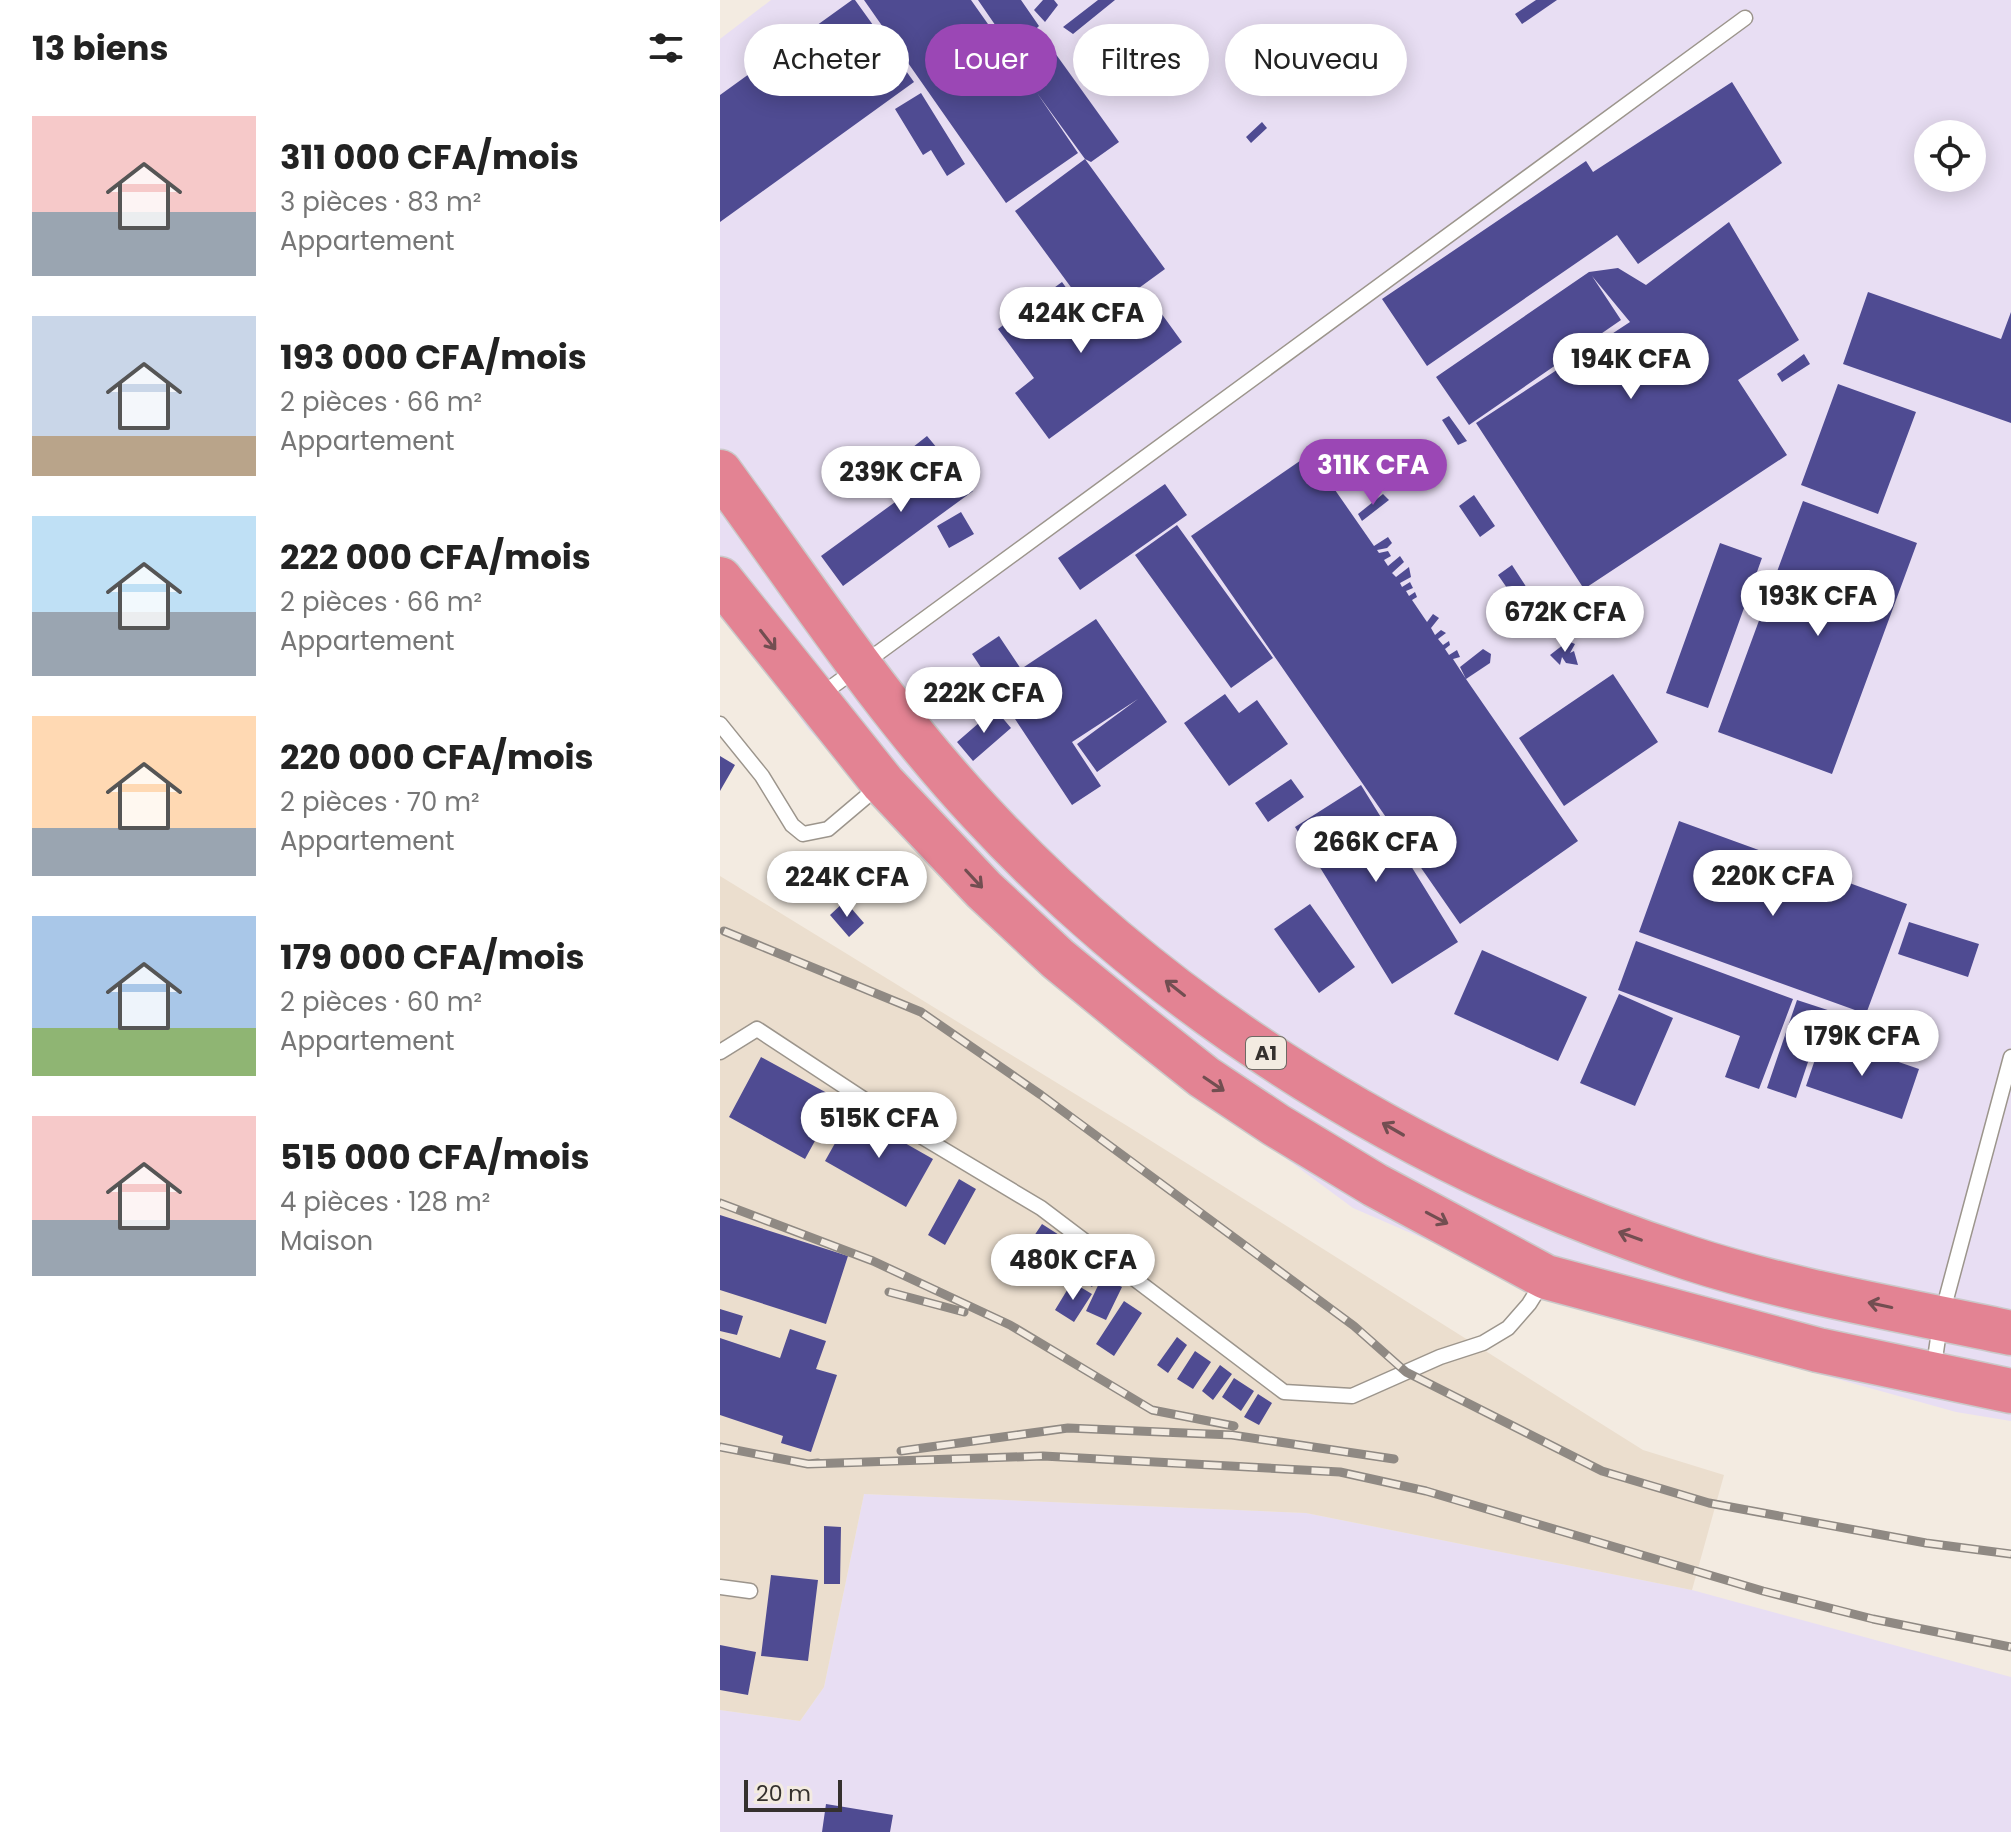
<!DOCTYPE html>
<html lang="fr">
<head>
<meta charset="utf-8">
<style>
	:root { --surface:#fff; --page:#f6f6f6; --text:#222; --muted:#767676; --accent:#9b47b5 }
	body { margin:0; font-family:Poppins,sans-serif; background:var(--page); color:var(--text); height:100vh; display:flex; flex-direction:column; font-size:30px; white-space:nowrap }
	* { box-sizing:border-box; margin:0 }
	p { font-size:26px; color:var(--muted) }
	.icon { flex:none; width:44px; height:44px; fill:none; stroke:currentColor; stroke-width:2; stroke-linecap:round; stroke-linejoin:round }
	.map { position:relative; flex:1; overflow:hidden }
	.details { display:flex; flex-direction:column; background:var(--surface); width:720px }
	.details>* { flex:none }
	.hud { position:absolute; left:24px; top:24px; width:760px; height:72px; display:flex; gap:16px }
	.tools { position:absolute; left:1194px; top:120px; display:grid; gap:16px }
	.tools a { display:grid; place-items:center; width:72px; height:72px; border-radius:50%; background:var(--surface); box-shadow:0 4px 20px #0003; font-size:40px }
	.scale { position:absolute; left:24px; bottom:20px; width:98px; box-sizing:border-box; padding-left:8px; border:4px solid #35312e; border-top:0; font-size:22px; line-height:28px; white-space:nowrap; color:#35312e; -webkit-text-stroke:6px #f3ebe1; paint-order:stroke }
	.price { position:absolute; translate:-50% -68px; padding:0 18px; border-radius:28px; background:#fff; color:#222; font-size:26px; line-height:52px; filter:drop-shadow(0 2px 4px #0008) }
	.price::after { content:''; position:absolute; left:50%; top:48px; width:24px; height:18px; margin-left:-12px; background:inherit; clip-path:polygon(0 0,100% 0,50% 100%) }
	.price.on { background:var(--accent); color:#fff }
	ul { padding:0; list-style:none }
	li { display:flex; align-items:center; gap:24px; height:200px; padding:0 32px }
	li span { display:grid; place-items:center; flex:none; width:224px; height:160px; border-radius:0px; color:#555 }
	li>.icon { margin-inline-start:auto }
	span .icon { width:96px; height:96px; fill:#fffc; stroke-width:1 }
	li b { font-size:34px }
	h2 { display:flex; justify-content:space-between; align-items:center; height:96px; padding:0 32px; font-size:34px }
	.pill { padding:0 28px; border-radius:36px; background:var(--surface); box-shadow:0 4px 20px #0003; font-size:28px; line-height:72px }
	.pill.on { background:var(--accent); color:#fff }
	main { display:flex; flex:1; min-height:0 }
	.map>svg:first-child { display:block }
</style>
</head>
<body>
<main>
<section class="details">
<h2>13 biens<svg class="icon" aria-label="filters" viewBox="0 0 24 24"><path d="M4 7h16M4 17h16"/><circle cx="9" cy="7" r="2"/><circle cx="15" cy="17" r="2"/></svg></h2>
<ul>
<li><span style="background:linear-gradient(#f6c9c9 60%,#9aa5b1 0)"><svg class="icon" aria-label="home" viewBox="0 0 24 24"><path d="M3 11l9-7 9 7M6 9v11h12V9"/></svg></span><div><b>311 000 CFA/mois</b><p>3 pièces · 83 m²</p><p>Appartement</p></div></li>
<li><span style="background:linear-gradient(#c9d6e8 75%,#b9a48a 0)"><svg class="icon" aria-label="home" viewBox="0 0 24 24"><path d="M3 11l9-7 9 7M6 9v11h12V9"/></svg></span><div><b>193 000 CFA/mois</b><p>2 pièces · 66 m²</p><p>Appartement</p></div></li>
<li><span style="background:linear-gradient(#bfe0f5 60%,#9aa5b1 0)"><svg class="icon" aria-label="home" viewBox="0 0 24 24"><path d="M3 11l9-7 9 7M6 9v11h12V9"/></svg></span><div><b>222 000 CFA/mois</b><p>2 pièces · 66 m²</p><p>Appartement</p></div></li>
<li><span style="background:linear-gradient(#ffd9b3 70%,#9aa5b1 0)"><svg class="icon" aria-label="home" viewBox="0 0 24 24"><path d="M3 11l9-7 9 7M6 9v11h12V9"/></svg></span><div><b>220 000 CFA/mois</b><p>2 pièces · 70 m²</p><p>Appartement</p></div></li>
<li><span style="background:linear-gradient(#a9c7e8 70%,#8fb573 0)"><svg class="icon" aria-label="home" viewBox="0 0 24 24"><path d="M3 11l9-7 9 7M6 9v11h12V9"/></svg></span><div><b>179 000 CFA/mois</b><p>2 pièces · 60 m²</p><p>Appartement</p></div></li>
<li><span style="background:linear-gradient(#f6c9c9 65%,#9aa5b1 0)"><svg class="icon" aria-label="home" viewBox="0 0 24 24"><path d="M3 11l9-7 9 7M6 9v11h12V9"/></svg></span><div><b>515 000 CFA/mois</b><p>4 pièces · 128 m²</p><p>Maison</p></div></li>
</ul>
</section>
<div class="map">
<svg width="1291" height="1832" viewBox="0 0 1291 1832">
	<rect width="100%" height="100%" fill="#f3ebe1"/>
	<path fill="#e8def3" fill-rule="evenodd" d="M 51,0 L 1291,0 L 1291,1421 L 1236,1412 L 866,1309 L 633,1208 L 349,998 L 88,729 L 0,603 L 0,39 ZM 1208,134 L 1252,134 L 1252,178 L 1208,178 Z
		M 144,1494 L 586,1513 L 972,1590 L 1291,1677 L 1291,1832 L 0,1832 L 0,1710 L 80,1721 L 104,1687 Z"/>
	<path fill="#ebdece" d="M 0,876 L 409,1127 L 923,1450 L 1004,1475 L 972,1590 L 586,1513 L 144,1494 L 104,1687 L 80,1721 L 0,1710 Z"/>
	<path fill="#4f4b92" d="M 132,0 L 135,0 L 194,82 L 0,222 L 0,95 Z
		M 144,0 L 251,0 L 299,68 L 330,46 L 399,142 L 371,162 L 365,159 L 317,93 L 358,153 L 286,203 Z
		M 258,0 L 301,0 L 319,26 L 293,51 Z
		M 323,0 L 334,0 L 338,5 L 325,22 L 314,10 Z
		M 378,0 L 395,0 L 353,34 L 343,27 Z
		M 816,0 L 837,0 L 802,24 L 795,14 Z
		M 1012,82 L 1062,163 L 918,264 L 897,235 L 707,366 L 662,299 L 866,161 L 873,172 Z
		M 201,93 L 245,164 L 227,176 L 211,150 L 203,155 L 175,109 Z
		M 542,122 L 547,128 L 531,143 L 526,137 Z
		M 365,159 L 445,269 L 375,320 L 295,211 Z
		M 1009,222 L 1079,340 L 1018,380 L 1067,455 L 864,589 L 756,423 L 910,322 L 872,276 L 901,320 L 749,425 L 716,377 L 869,272 L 898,268 L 926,285 Z
		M 342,282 L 378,332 L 428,295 L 462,342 L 329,439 L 295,393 L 314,378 L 278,329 Z
		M 1148,292 L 1281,339 L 1291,312 L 1291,423 L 1123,364 Z
		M 1084,354 L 1090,364 L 1062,382 L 1057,374 Z
		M 1118,384 L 1196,412 L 1158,514 L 1081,485 Z
		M 729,416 L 747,441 L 738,445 L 722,420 Z
		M 207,436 L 253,491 L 123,586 L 101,556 L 204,481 L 183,455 Z
		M 590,454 L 654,546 L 668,537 L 672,543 L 667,548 L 657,550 L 659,553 L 668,551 L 671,556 L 664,560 L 668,566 L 680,556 L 684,562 L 672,573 L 676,577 L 689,567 L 691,577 L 680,583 L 682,587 L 690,582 L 693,588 L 686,591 L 689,596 L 695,592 L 697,597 L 692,600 L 707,622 L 713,614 L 719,618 L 711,628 L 715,635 L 721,630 L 726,633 L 718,639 L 723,645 L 729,641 L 730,645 L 725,649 L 729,655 L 737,650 L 740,657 L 733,659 L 746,679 L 740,667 L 763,649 L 771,654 L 770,663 L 746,679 L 858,841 L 740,924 L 471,536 Z
		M 445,484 L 467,515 L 360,590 L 338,558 Z
		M 663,494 L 669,500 L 642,521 L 638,514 Z
		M 754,495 L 775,526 L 760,537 L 739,506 Z
		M 1083,501 L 1197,543 L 1112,774 L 998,732 Z
		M 241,512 L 254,534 L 229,548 L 217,526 Z
		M 457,525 L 553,658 L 511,688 L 415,555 Z
		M 1000,543 L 1042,558 L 988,708 L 946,693 Z
		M 792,565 L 816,602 L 803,611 L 778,575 Z
		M 376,619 L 447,722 L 377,772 L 357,744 L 418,699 L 352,742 L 381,786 L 352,805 L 252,654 L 279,636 L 301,669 Z
		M 848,641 L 855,644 L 850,653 L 854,651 L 858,665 L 846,663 L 842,657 L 840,665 L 830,655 Z
		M 893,674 L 938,742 L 844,806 L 799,738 Z
		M 505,694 L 519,713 L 537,700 L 568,744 L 509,786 L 464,723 Z
		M 275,709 L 291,728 L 253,761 L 237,742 Z
		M 0,756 L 15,765 L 0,791 Z
		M 571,779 L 584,797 L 548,822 L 535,803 Z
		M 641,785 L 738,942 L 672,984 L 575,827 Z
		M 959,821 L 1187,904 L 1146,1014 L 919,932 Z
		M 90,862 L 109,873 L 96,896 L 77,885 Z
		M 125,901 L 144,923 L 129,937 L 110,915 Z
		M 590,904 L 635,967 L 599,993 L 554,929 Z
		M 1189,922 L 1259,944 L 1248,977 L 1178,954 Z
		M 916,941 L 1073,999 L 1039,1089 L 1005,1077 L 1020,1036 L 898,990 Z
		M 762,950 L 867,997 L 838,1061 L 734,1014 Z
		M 899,994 L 953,1018 L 915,1106 L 860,1083 Z
		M 1077,1000 L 1126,1016 L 1121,1033 L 1098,1032 L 1076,1098 L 1047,1088 Z
		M 1103,1036 L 1199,1069 L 1182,1119 L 1086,1086 Z
		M 41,1057 L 118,1099 L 85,1159 L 9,1117 Z
		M 132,1113 L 213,1159 L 186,1207 L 105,1161 Z
		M 239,1179 L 256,1189 L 225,1245 L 208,1235 Z
		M 0,1215 L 128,1256 L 106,1324 L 0,1290 Z
		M 322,1224 L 386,1265 L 372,1287 L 308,1245 Z
		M 382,1277 L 402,1287 L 386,1320 L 366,1311 Z
		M 352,1282 L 372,1294 L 354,1322 L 335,1310 Z
		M 404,1301 L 422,1313 L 394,1356 L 376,1344 Z
		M 0,1309 L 23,1316 L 17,1335 L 0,1331 Z
		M 70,1329 L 106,1341 L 96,1369 L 117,1375 L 91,1452 L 61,1443 L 63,1436 L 0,1415 L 0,1338 L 60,1358 Z
		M 457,1337 L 467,1345 L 448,1373 L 437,1365 Z
		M 475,1351 L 491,1362 L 473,1389 L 457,1379 Z
		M 500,1365 L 512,1374 L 493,1400 L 482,1391 Z
		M 514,1378 L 534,1391 L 521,1411 L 502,1397 Z
		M 538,1394 L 552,1403 L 539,1425 L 524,1417 Z
		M 104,1526 L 121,1527 L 120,1584 L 104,1584 Z
		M 51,1575 L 98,1580 L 88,1661 L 41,1656 Z
		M 0,1645 L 36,1652 L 28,1695 L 0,1690 Z
		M 106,1804 L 173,1815 L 170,1832 L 102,1832 Z"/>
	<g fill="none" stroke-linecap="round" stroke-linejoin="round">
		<g stroke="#9c958c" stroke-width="17">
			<path id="service" d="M 98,697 L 1025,18
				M 0,724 L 42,776 L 72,825 L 83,834 L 108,829 L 160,785
				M 0,1052 L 37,1029 L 189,1129 L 321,1208 L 564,1392 L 632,1396 L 720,1357 L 763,1343 L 788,1328 L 809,1304 L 824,1280
				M 1213,1372 L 1221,1318 L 1291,1057
				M 0,1587 L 30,1591"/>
		</g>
		<g stroke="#cac9c9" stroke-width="47">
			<path id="trunk" d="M 0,472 C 84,587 163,708 260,812 C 450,1017 703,1171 969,1258 C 1073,1292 1184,1310 1291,1333
				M 0,579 L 163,783 L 264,890 L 338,959 L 416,1023 L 484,1077 L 556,1125 L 655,1185 L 826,1277 L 1098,1350 L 1291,1391"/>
		</g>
		<use href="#service" stroke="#fff" stroke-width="14"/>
		<use href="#trunk" stroke="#e38393" stroke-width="44"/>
		<g stroke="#8f8983" stroke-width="9">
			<path id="rail" d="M 4,931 L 201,1012 L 321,1095 L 634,1326 L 686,1372 L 882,1471 L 989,1503 L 1206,1543 L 1291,1554
				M 0,1203 L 153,1261 L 290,1325 L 432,1410 L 514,1426
				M 169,1292 L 244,1312
				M 0,1447 L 88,1464 L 98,1463
				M 181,1451 L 348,1428 L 512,1435 L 674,1459
				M 88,1464 L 323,1456 L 620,1472 L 706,1491 L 1043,1591 L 1153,1619 L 1291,1647"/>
		</g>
		<use href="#rail" stroke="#f3ebe1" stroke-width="6" stroke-dasharray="18" stroke-linecap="butt"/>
	</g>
	<defs><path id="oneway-shaft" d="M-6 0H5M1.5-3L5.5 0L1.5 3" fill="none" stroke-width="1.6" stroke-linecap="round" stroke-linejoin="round" transform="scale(2)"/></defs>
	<g stroke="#724e51">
		<use href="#oneway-shaft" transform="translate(48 640) rotate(52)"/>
		<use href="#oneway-shaft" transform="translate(254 879) rotate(47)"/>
		<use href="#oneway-shaft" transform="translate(455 988) rotate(-142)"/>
		<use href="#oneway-shaft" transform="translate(494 1084) rotate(34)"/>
		<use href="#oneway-shaft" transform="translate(673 1129) rotate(-150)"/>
		<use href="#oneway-shaft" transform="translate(717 1218) rotate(28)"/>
		<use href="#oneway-shaft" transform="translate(910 1236) rotate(-160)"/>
		<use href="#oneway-shaft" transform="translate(1160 1305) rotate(-168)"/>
	</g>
	<g text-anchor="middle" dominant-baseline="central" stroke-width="8" stroke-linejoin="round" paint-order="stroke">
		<rect fill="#f3ebe1" stroke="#6e6964" stroke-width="2" x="526" y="1037" width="40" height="32" rx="6"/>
		<g font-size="20" font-weight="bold" fill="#35312e">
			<text x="546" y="1053">A1</text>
		</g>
	</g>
</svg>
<div class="tools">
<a><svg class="icon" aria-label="locate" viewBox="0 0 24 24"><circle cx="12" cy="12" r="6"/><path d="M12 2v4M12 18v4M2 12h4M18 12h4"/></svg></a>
</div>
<div class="scale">20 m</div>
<b class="price" style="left:361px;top:355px">424K CFA</b>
<b class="price" style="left:911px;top:401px">194K CFA</b>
<b class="price on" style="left:653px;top:507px">311K CFA</b>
<b class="price" style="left:181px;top:514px">239K CFA</b>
<b class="price" style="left:1098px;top:638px">193K CFA</b>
<b class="price" style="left:845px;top:654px">672K CFA</b>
<b class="price" style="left:264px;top:735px">222K CFA</b>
<b class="price" style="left:656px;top:884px">266K CFA</b>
<b class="price" style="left:1053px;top:918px">220K CFA</b>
<b class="price" style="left:127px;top:919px">224K CFA</b>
<b class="price" style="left:1142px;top:1078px">179K CFA</b>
<b class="price" style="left:159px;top:1160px">515K CFA</b>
<b class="price" style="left:353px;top:1302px">480K CFA</b>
<div class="hud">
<a class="pill">Acheter</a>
<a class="pill on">Louer</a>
<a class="pill">Filtres</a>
<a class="pill">Nouveau</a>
</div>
</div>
</main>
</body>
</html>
